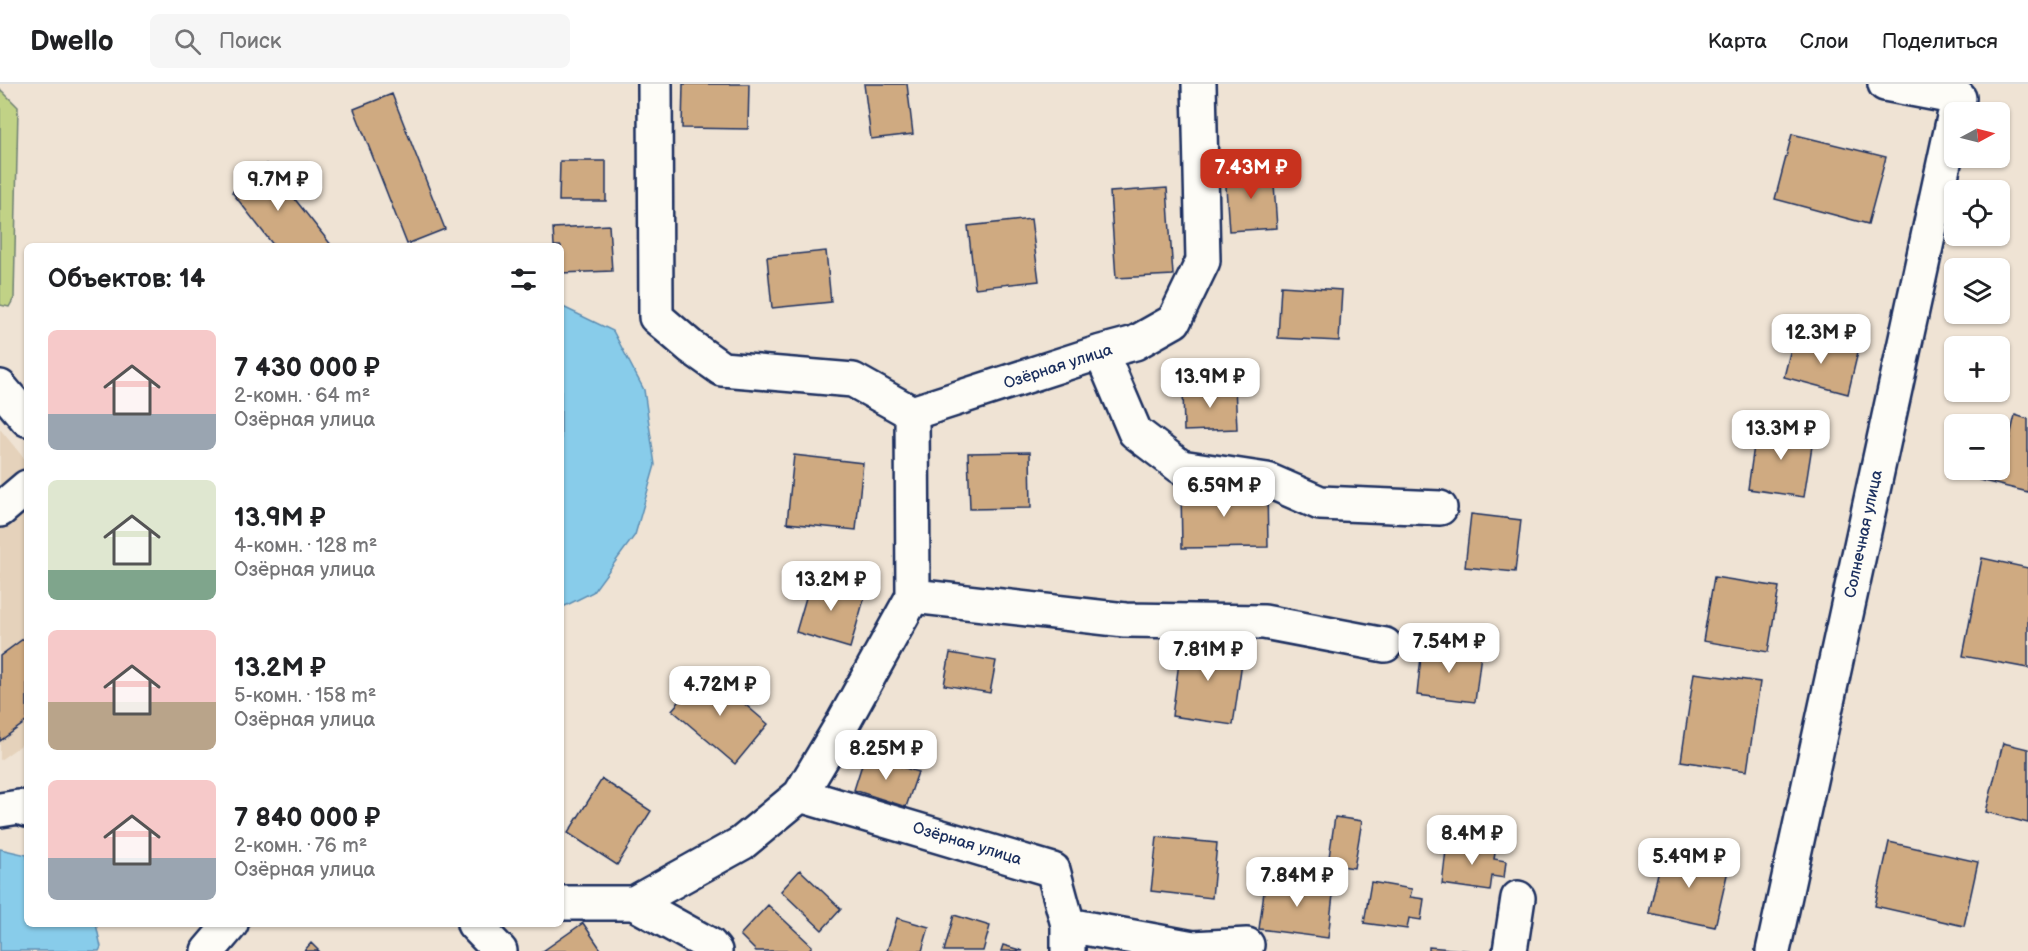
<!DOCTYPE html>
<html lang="ru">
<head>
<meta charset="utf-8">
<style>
	:root { --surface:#fff; --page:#f6f6f6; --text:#202124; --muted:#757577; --line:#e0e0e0; --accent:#c8321e }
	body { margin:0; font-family:"Balsamiq Sans",sans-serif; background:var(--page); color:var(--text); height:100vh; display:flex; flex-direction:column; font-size:22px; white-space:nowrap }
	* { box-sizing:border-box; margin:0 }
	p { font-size:20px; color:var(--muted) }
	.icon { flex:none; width:33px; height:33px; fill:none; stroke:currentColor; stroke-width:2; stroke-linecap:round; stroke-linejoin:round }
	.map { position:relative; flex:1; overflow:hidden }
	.sheet { position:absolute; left:24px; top:159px; width:540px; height:684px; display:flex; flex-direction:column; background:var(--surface); border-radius:9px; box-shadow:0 2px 4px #0004 }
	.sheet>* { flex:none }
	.needle { width:39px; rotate:83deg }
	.fabs { position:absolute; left:1944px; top:18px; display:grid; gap:12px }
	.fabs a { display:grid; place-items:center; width:66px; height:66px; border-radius:9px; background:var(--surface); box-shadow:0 2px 4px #0004; font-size:30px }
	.price { position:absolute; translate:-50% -51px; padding:0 14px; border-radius:12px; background:#fff; color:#222; font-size:20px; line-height:39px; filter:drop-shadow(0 2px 3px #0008) }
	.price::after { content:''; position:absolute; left:50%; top:36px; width:18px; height:14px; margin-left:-9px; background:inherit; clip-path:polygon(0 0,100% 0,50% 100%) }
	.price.on { background:var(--accent); color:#fff }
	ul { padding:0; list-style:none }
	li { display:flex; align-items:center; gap:18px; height:150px; padding:0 24px }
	li span { display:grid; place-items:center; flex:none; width:168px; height:120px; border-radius:9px; color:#555 }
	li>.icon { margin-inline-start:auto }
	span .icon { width:72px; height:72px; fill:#fffc; stroke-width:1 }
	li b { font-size:26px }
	h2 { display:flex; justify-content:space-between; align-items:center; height:72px; padding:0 24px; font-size:26px }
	header { display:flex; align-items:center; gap:36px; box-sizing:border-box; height:84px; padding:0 30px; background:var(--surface); border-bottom:2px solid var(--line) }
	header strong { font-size:28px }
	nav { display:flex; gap:33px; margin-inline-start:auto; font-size:21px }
	.search { width:420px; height:54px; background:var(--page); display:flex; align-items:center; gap:15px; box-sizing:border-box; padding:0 21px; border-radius:9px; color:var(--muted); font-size:22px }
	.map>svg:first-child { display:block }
</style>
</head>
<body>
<header>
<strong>Dwello</strong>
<div class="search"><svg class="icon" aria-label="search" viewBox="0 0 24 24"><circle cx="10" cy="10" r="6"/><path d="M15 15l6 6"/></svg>Поиск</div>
<nav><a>Карта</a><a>Слои</a><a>Поделиться</a></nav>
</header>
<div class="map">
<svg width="2028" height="867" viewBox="0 0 2028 867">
	<rect width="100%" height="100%" fill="#efe3d4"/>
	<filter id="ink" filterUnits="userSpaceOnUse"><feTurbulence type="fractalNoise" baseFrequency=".0167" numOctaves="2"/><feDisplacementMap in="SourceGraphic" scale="12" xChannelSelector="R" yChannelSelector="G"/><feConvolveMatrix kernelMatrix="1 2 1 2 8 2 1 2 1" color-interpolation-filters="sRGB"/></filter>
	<g filter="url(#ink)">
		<path fill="#e5d2bb" d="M 0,345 L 27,378 L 27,657 L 0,676 Z"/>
		<path fill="#c1d286" stroke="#6e8072" stroke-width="1.5" d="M 0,5 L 18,23 L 14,214 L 9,223 L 0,221 Z"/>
		<path fill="#88ccea" stroke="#5c8db2" stroke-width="1.5" d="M 561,222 L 613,247 L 644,306 L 655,381 L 635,451 L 593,508 L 561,524 Z
			M 0,765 L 27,771 L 27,840 L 96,840 L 101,863 L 99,867 L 0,867 Z"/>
		<path fill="#cfaa81" stroke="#1b2f5e" stroke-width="1.5" d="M 683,0 L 749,0 L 748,45 L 682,44 Z
			M 864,0 L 907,0 L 913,50 L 871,55 Z
			M 392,10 L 445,145 L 407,160 L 354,25 Z
			M 1792,50 L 1886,73 L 1868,140 L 1775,115 Z
			M 560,77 L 606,77 L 606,117 L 559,117 Z
			M 267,80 L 332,162 L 274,162 L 232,108 Z
			M 1273,85 L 1277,144 L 1229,147 L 1225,88 Z
			M 1167,104 L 1173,191 L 1116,194 L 1110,108 Z
			M 1031,135 L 1039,197 L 975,204 L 968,142 Z
			M 609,141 L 612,187 L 561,189 L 561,162 L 554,162 L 553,144 Z
			M 826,167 L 831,218 L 772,224 L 767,173 Z
			M 1281,202 L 1342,206 L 1339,257 L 1278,254 Z
			M 1794,252 L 1858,268 L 1848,310 L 1784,293 Z
			M 1235,302 L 1237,345 L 1184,347 L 1183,304 Z
			M 2015,331 L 2028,335 L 2028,408 L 1979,396 L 1981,386 L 2000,386 L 2000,355 L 2009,357 Z
			M 1757,340 L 1814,349 L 1804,413 L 1748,405 Z
			M 1030,368 L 1031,424 L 970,425 L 968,369 Z
			M 794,371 L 863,379 L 856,446 L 787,439 Z
			M 1267,404 L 1268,463 L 1182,464 L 1181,405 Z
			M 1471,430 L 1521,436 L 1515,488 L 1465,483 Z
			M 1982,474 L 2028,484 L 2028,584 L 1963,572 Z
			M 812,493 L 866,508 L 850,564 L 796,548 Z
			M 1714,493 L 1779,503 L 1768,568 L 1703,557 Z
			M 27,552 L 27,637 L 0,657 L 0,572 Z
			M 1182,555 L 1244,564 L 1233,641 L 1172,632 Z
			M 1422,563 L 1481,570 L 1475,618 L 1417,611 Z
			M 950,569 L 996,577 L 990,609 L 944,601 Z
			M 706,587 L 768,640 L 735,680 L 672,626 Z
			M 1694,589 L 1760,598 L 1747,687 L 1681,677 Z
			M 2003,659 L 2028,665 L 2028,739 L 1986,728 Z
			M 865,671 L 918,688 L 906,723 L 854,706 Z
			M 602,695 L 651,727 L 617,781 L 568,749 Z
			M 1335,733 L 1362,737 L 1354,784 L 1328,780 Z
			M 1157,753 L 1217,759 L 1212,814 L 1151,807 Z
			M 1447,758 L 1496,764 L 1494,775 L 1506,777 L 1504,794 L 1492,792 L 1490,807 L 1442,800 Z
			M 1889,758 L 1978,778 L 1964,842 L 1875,822 Z
			M 1663,767 L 1729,782 L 1715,843 L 1649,829 Z
			M 800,786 L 841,825 L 822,846 L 781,807 Z
			M 1266,793 L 1334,802 L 1328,854 L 1259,845 Z
			M 1371,798 L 1412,805 L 1410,813 L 1424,815 L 1421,836 L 1409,834 L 1407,845 L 1364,839 Z
			M 768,821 L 812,862 L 808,867 L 756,867 L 740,851 Z
			M 954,831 L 990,842 L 983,867 L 944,867 Z
			M 897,834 L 929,843 L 922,867 L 887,867 Z
			M 583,839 L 602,867 L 543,867 Z
			M 311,859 L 319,867 L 304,867 Z
			M 1003,861 L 1023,867 L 1001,867 Z
			M 1429,863 L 1473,867 L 1429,867 Z"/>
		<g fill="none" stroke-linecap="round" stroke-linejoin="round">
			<g stroke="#1b2f5e" stroke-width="38">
				<path id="minor" d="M 655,0 L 656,233 L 691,263 L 722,285 L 853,296 L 912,329 L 1101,268 L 1135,259 L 1174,237 L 1203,177 L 1199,0
					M 1885,0 L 1959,14
					M 1101,268 L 1135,348 L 1181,383 L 1267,396 L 1320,419 L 1440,424
					M 0,303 L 27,335
					M 0,426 L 27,403
					M 913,512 L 1125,536 L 1264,538 L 1385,561
					M 800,711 L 1053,786 L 1068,841 L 1068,867
					M 0,726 L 19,723 L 27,726
					M 561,819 L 634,819 L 742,759 L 800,711 L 844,637 L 913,512 L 912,329
					M 634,819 L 710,861 L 715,867
					M 474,840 L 500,867
					M 1068,841 L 1193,864 L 1247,861
					M 208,867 L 231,840
					M 1510,867 L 1518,814
					M 1773,867 L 1954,33"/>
			</g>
			<use href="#minor" stroke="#fdfcf7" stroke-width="33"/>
		</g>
	</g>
	<g text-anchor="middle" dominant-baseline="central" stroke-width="5" stroke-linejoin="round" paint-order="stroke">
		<g font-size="16" fill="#1b2f5e" stroke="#fdfcf7">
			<text transform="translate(1058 283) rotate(-18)">Озёрная улица</text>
			<text transform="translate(1864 450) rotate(-78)">Солнечная улица</text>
			<text transform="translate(967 760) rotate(17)">Озёрная улица</text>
		</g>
	</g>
</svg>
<div class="fabs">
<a><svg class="needle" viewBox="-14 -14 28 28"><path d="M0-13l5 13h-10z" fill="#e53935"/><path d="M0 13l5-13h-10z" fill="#757577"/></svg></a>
<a><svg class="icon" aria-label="locate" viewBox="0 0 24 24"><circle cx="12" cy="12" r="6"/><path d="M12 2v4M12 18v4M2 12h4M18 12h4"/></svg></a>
<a><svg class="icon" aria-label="layers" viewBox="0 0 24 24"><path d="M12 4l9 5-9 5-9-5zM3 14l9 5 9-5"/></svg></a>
<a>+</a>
<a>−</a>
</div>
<b class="price on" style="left:1251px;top:116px">7.43M ₽</b>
<b class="price" style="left:278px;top:128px">9.7M ₽</b>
<b class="price" style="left:1821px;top:281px">12.3M ₽</b>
<b class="price" style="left:1210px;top:325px">13.9M ₽</b>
<b class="price" style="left:1781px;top:377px">13.3M ₽</b>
<b class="price" style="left:1224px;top:434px">6.59M ₽</b>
<b class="price" style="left:831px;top:528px">13.2M ₽</b>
<b class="price" style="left:1449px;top:590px">7.54M ₽</b>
<b class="price" style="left:1208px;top:598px">7.81M ₽</b>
<b class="price" style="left:720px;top:633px">4.72M ₽</b>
<b class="price" style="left:886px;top:697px">8.25M ₽</b>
<b class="price" style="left:1472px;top:782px">8.4M ₽</b>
<b class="price" style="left:1689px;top:805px">5.49M ₽</b>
<b class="price" style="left:1297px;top:824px">7.84M ₽</b>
<section class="sheet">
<h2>Объектов: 14<svg class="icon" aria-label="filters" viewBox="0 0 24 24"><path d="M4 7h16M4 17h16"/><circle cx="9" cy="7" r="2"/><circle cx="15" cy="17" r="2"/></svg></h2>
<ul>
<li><span style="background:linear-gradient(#f6c9c9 70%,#9aa5b1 0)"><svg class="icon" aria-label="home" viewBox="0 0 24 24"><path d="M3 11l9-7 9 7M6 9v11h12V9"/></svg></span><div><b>7 430 000 ₽</b><p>2-комн. · 64 m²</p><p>Озёрная улица</p></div></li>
<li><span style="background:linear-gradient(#dfe7d0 75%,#7fa58c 0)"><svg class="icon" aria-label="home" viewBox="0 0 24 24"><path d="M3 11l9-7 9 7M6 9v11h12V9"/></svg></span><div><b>13.9M ₽</b><p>4-комн. · 128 m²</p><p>Озёрная улица</p></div></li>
<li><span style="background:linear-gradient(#f6c9c9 60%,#b9a48a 0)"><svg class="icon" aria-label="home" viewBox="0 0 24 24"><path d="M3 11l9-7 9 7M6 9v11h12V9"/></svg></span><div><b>13.2M ₽</b><p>5-комн. · 158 m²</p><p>Озёрная улица</p></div></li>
<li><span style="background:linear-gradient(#f6c9c9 65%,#9aa5b1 0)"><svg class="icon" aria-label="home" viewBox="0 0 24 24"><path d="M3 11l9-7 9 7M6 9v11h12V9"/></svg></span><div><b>7 840 000 ₽</b><p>2-комн. · 76 m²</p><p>Озёрная улица</p></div></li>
</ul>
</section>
</div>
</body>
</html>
